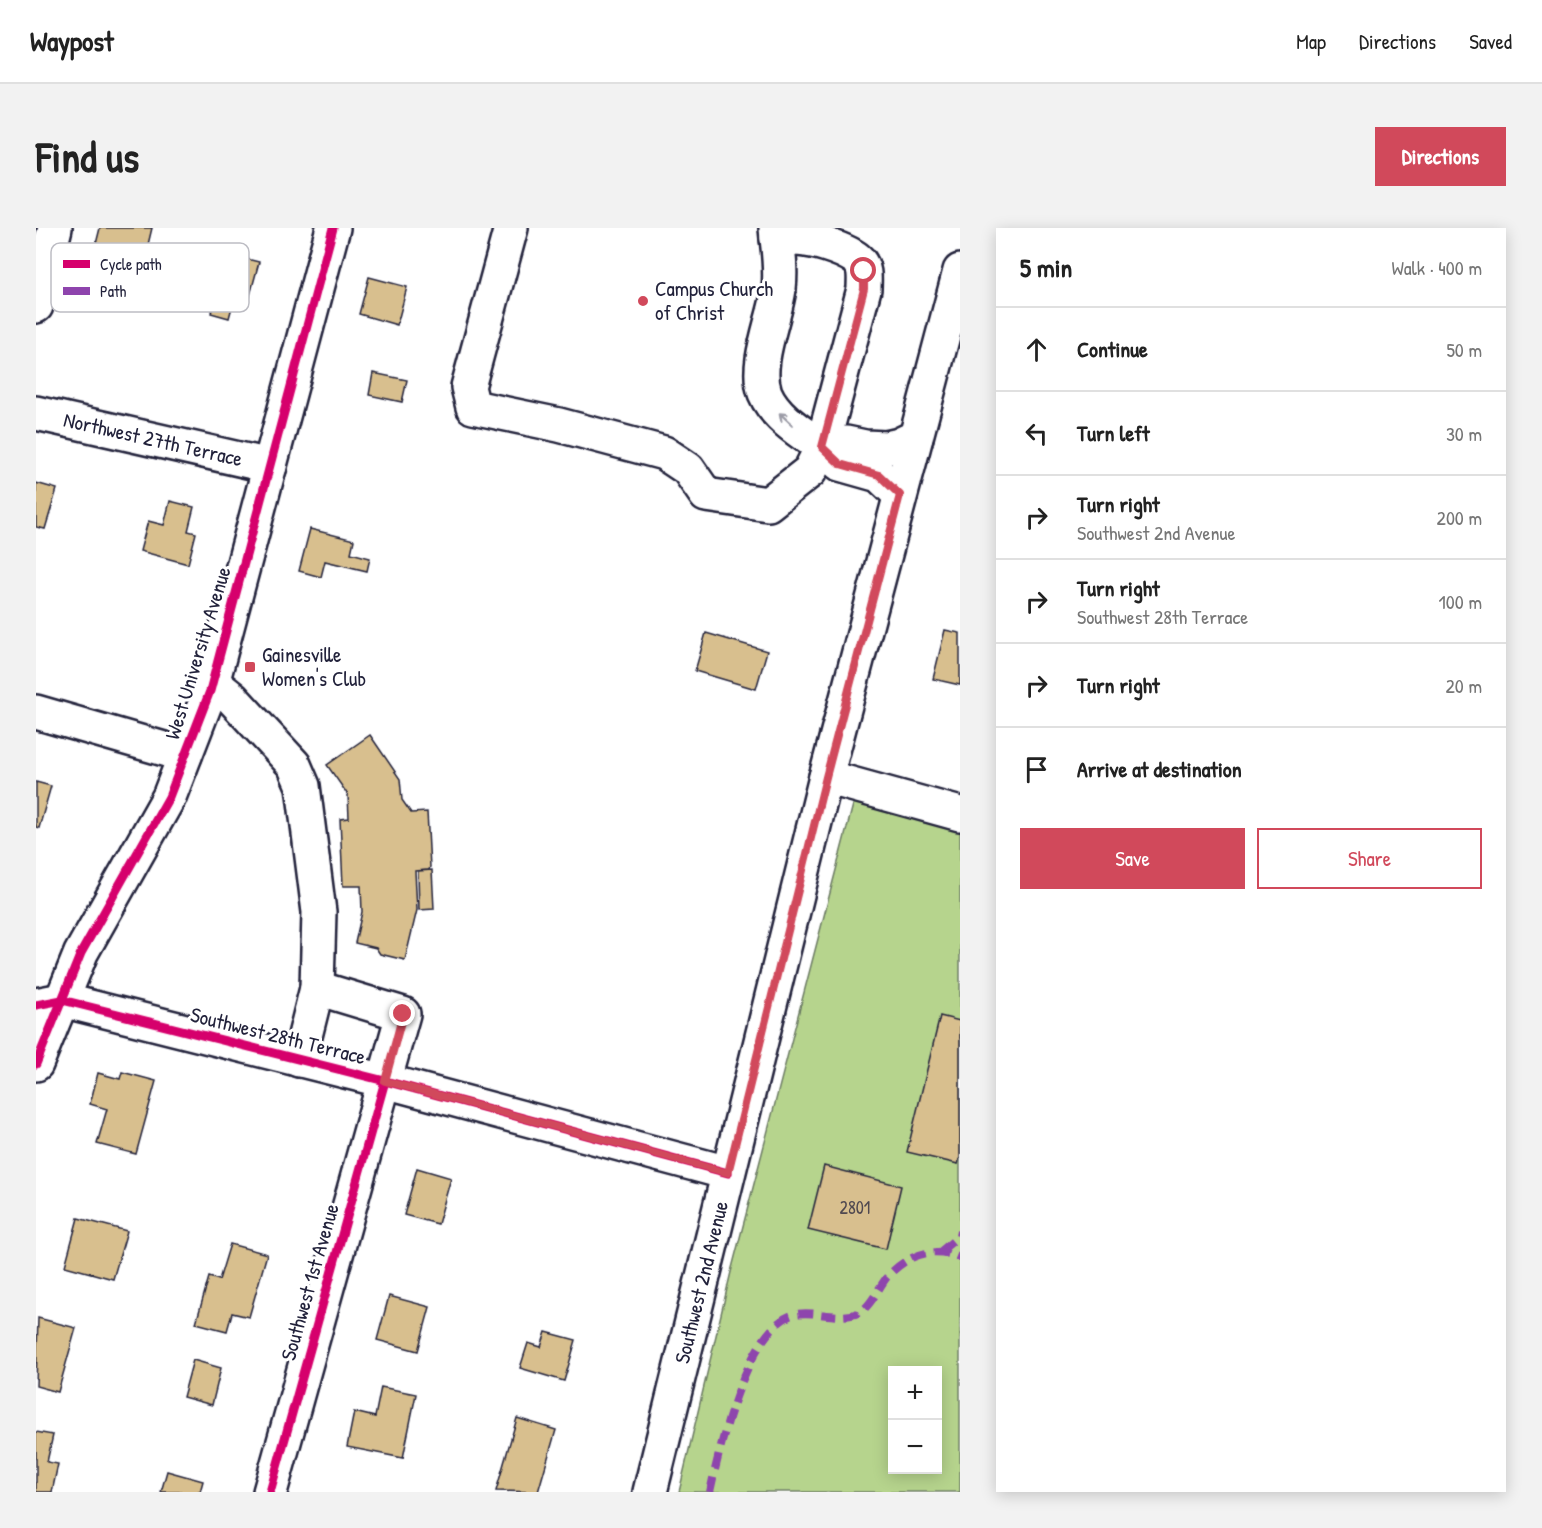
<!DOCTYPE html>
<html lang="en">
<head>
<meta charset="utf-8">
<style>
  body { margin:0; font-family:"Patrick Hand",sans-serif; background:#f2f2f2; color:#222 }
  .controls { position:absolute; right:18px; bottom:18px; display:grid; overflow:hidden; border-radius:0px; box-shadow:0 3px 15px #0003 }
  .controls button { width:54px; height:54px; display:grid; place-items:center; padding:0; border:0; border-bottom:2px solid #e0e0e0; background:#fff; color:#222; font:30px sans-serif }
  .stop { position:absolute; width:18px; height:18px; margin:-14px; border:4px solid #d1495b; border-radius:50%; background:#fff }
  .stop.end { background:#d1495b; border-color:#fff; box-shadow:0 2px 6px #0008 }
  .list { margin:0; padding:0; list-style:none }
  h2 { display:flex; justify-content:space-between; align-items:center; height:78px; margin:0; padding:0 24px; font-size:26px }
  h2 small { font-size:20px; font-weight:400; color:#767676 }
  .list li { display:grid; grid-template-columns:39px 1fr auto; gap:18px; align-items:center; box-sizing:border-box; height:84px; padding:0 24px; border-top:2px solid #e0e0e0 }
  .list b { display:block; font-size:22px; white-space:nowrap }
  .list p { margin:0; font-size:20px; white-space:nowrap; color:#767676 }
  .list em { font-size:20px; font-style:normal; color:#767676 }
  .actions { display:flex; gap:12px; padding:18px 24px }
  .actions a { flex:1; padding:14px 0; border:2px solid #d1495b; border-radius:0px; text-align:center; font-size:21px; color:#d1495b }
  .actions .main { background:#d1495b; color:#fff }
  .icon { flex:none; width:33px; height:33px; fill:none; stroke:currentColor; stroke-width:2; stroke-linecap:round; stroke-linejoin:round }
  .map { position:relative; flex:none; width:924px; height:1264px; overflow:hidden; border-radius:0px }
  header { display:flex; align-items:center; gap:36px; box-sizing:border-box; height:84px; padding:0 30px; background:#fff; border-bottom:2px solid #e0e0e0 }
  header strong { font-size:28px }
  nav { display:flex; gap:33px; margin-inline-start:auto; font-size:21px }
  .intro { display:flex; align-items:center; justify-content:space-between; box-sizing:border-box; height:144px; padding:0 36px }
  h1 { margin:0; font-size:42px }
  .button { padding:15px 27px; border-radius:0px; background:#d1495b; color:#fff; font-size:21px; font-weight:700 }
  main { display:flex; gap:36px; padding:0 36px }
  aside { flex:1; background:#fff; border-radius:0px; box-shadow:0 3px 15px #0003 }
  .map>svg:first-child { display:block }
</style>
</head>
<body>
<header>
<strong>Waypost</strong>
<nav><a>Map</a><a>Directions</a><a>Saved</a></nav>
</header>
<div class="intro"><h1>Find us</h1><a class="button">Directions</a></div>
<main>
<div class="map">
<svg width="924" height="1264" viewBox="0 0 924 1264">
  <rect width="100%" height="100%" fill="#fff"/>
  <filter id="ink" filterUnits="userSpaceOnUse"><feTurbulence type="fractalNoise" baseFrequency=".0167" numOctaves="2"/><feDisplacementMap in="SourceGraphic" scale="12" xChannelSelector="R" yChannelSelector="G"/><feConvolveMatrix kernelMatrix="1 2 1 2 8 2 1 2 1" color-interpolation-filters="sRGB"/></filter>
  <g filter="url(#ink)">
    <path fill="#b6d48d" stroke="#6c7b64" stroke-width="1.5" fill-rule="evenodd" d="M818 573 924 599V1264H643L695 1044ZM856 1142H902V1242H856Z"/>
    <g fill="#d8bf8e" stroke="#22223b" stroke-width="1.5">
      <path d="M64 0H116L109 29 81 22 74 50 53 44Z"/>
      <path d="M191 26 223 34 213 71 199 68 193 90 175 85Z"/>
      <path d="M333 49 371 59 361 97 323 86Z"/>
      <path d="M337 145 371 152 366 174 333 167Z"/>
      <path d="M0 255 21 261 9 301 0 299Z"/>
      <path d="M134 273 158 279 152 303 160 305 152 336 104 323 112 293 128 297Z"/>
      <path d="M274 301 318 312 315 325 334 330 331 343 289 333 285 349 263 343Z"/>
      <path d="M909 402 924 405V457L897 451Z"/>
      <path d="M670 405 731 423 720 461 659 443Z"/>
      <path d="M334 507 364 551 366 572 375 585 391 584 394 639 393 642 379 643 381 682 369 732 344 726 340 720 319 715 326 684 325 658H307L304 591 313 590 312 567 291 537Z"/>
      <path d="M0 554 15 558 3 600 0 599Z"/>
      <path d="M396 642 398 681 383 682 382 643Z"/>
      <path d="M904 788 924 793V929L922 936 871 924Z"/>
      <path d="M86 844 120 853 100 926 61 916 71 881 54 876 62 845 84 851Z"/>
      <path d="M788 938 865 958 850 1021 772 1002Z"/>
      <path d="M381 940 415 950 402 996 368 987Z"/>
      <path d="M42 990 91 1003 77 1051 29 1038Z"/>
      <path d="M194 1016 231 1026 213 1089 196 1085 191 1103 160 1095 173 1049 183 1052Z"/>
      <path d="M353 1068 394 1079 382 1123 341 1112Z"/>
      <path d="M2 1090 40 1100 22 1164 0 1158Z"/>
      <path d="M510 1104 540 1112 528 1153 484 1140 492 1115 505 1119Z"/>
      <path d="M157 1132 185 1140 176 1177 147 1169Z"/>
      <path d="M345 1159 380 1166 367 1230 311 1219 318 1184 339 1189Z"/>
      <path d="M481 1190 520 1202 502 1264 460 1263Z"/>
      <path d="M0 1204 17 1207 11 1234 22 1236 16 1264H0Z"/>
      <path d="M131 1243 167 1253 164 1264H125Z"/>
    </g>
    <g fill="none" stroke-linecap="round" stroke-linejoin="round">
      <g stroke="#22223b" stroke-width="38">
        <g id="minor">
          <path d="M475 0 432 159 437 179 523 197 628 225 652 241 670 267 732 276 774 243 786 219 828 61C828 52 830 41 823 33 816 24 782 13 770 12 760 10 751 12 741 10L740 0"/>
          <path d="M741 10C743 27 745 43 743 61 739 91 718 136 729 165 739 189 766 205 786 219L810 215 829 219 850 220 863 217 880 209"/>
          <path d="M0 78 19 0"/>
          <path id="s1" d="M0 185 234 238"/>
          <path d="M792 225 804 236 843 247 864 267"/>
          <path d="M176 454 196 470 258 537 267 558 283 684 281 760 263 832"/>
          <path d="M0 484 149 527"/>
          <path d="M790 549 924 586"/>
          <path d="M0 777 26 772 349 853 692 945"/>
          <path d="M234 1264 367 786 281 760"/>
        </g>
      </g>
      <g stroke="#22223b" stroke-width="38">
        <g id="major">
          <path d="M0 836 45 725 133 569 174 463 297 0"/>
          <path id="s2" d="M614 1264 790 549 924 43"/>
        </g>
      </g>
      <use href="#minor" stroke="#fff" stroke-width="33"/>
      <use href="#major" stroke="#fff" stroke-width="33"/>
      <g stroke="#8e44ad" stroke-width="8" stroke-dasharray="15 8" stroke-linecap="butt">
        <path d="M905 1023 923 1008 924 1003"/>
        <path d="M674 1264C683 1222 712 1095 760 1086 781 1082 809 1095 827 1082 837 1074 843 1059 851 1049 871 1027 897 1017 924 1030"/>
      </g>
      <g stroke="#fff" stroke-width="13">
        <g id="cycleway">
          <path d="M0 777 26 772 349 853 692 945"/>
          <path d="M0 836 45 725 133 569 174 463 297 0"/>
          <path d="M234 1264 349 853"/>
        </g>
      </g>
      <use href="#cycleway" stroke="#d6006c" stroke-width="9"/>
    </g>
    <defs><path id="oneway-shaft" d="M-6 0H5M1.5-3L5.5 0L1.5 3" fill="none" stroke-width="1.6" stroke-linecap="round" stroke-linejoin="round" transform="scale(1.5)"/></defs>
    <use stroke="#9c9ca7" href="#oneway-shaft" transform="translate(750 191) rotate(-138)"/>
  </g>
  <g fill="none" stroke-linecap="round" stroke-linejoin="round" filter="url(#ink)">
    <path stroke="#d1495b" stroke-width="8" d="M367 786 349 853 692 945 790 549 864 267 843 247 804 236 786 219 828 61V43"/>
  </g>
  <g fill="#d1495b" stroke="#fff" stroke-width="2">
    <circle cx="607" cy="73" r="6"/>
    <rect x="208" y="433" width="12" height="12" rx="3"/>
  </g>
  <g text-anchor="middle" stroke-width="6" stroke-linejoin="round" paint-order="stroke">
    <g font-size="18" fill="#504950">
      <text x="819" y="986">2801</text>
    </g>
    <g font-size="21" fill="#22223b" stroke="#fff" text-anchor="start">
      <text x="619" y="68">Campus Church<tspan x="619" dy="24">of Christ</tspan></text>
      <text x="226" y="434">Gainesville<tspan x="226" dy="24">Women's Club</tspan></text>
    </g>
    <g font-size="21" fill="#22223b" stroke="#fff">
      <text dy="7" stroke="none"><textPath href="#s1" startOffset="120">Northwest 27th Terrace</textPath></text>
      <text transform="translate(162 425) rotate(-73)" y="7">West University Avenue</text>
      <text transform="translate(242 808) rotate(14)" y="7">Southwest 28th Terrace</text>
      <text transform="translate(274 1054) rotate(-74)" y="7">Southwest 1st Avenue</text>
      <text dy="7" stroke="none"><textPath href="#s2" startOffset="216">Southwest 2nd Avenue</textPath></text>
    </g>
  </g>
  <rect x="15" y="15" width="198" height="69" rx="9" fill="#fff" stroke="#bdbdc4" stroke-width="1.5"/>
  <rect x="27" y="32" width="27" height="8" fill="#d6006c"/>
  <rect x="27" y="59" width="27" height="8" fill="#8e44ad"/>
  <g font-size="16" fill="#22223b">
    <text x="64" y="42">Cycle path</text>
    <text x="64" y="69">Path</text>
  </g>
</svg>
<div class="controls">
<button>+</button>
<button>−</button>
</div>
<div class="stop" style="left:828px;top:43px"></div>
<div class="stop end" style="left:367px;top:786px"></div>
</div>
<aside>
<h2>5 min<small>Walk · 400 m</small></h2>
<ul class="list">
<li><svg class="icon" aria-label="ahead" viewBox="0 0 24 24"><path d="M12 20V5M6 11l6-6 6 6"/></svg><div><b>Continue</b></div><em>50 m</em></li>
<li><svg class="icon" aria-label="left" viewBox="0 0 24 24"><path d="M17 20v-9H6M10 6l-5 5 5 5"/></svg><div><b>Turn left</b></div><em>30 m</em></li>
<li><svg class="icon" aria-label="right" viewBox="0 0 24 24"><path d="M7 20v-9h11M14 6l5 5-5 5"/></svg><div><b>Turn right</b><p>Southwest 2nd Avenue</p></div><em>200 m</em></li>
<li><svg class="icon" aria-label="right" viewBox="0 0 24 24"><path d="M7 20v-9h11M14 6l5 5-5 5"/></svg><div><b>Turn right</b><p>Southwest 28th Terrace</p></div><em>100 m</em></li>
<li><svg class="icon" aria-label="right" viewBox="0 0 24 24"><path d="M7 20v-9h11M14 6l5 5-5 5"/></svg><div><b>Turn right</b></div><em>20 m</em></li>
<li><svg class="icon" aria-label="arrive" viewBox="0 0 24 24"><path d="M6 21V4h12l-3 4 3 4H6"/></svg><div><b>Arrive at destination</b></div></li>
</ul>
<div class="actions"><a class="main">Save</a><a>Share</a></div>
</aside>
</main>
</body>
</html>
